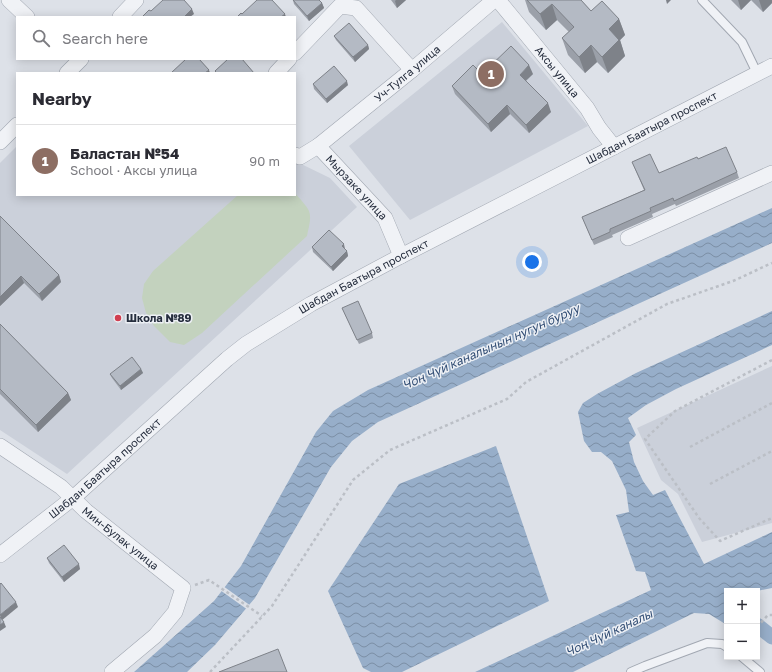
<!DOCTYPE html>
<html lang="en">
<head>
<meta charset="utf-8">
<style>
  body { margin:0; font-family:"Golos Text",sans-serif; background:#f7f7f7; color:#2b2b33 }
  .controls { position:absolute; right:12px; bottom:12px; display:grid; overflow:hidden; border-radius:0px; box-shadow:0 2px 10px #0003 }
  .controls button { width:36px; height:36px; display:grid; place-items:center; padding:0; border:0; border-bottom:1px solid #e1e1e2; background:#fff; color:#2b2b33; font:20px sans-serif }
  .you { position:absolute; left:532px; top:262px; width:14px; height:14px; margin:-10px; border:3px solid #fff; border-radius:50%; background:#1a73e8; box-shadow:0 0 0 6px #1a73e833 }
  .badge { display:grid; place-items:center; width:26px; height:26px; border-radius:50%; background:#d13e50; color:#fff; font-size:13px; font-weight:700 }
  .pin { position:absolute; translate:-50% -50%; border:2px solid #fff; box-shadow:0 1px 4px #0006 }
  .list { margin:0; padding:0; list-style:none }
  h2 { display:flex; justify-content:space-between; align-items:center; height:52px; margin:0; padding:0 16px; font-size:17px }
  h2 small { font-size:13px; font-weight:400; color:#7c7c81 }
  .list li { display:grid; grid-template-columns:26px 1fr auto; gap:12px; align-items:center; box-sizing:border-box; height:72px; padding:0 16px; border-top:1px solid #e1e1e2 }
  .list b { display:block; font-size:15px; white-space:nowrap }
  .list p { margin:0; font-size:13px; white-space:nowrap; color:#7c7c81 }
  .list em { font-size:13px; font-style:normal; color:#7c7c81 }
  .icon { flex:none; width:22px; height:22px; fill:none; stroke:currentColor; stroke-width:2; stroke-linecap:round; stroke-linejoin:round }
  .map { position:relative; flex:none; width:772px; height:672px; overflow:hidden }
  .search { position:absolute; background:#fff; box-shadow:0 2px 10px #0003; left:16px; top:16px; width:280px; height:44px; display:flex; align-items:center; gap:10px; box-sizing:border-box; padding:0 14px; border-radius:0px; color:#7c7c81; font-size:15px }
  .panel { position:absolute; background:#fff; box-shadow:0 2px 10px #0003; left:16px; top:72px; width:280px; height:124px; border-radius:0px }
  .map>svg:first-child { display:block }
</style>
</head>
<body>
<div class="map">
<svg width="772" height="672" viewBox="0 0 772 672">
  <defs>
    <pattern id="water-waves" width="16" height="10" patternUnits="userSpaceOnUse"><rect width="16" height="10" fill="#97aec9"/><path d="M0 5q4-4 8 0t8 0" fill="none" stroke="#7b8ea5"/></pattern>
  </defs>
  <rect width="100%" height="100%" fill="#dde1e8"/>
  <g fill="#cbd0da">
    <path d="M502 22 588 126 410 220 349 146Z"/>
    <path d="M17 146V195H295V161L330 178 357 207 67 474 0 430V163Z"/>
    <path d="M772 366V523L702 542 678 494 661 480 637 428Z"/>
  </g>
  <path fill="#c3d2be" d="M295 193C299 198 307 206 309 211 312 219 308 229 307 236L202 333 184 345 170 342 154 326 146 313 142 298 144 284 153 271 238 195H295Z"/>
  <g fill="url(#water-waves)">
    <path d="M772 208V243L378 422 352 441 331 467 255 598 215 645 187 672H134L214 601 241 566 316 432 333 411 368 390Z"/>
    <path d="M772 311V345L676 389 646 405 628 418 636 435 629 442 634 462 643 481 653 495 665 490 704 564 772 532V588L757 591H727V625L709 614 694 613 573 672H475L651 590 645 572 636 571 616 515 629 512 626 490 612 461 601 452H592L584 441 578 412 583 403 597 394 636 373Z"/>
    <path d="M496 446 549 601 402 672H371L363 668 328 591 399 484Z"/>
  </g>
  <path fill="#dde1e8" d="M223 586 251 606 248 610 220 590Z"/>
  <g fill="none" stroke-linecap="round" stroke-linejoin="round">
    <path stroke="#97aec9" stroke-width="15" d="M757 625 772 637"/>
    <g stroke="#a2a8b2" stroke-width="10">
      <g id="service">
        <path d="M702 0 742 42 757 73"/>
        <path d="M742 657 760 672"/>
        <path d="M631 672 645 666 707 643 722 644 727 647"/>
      </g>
    </g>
    <g stroke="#a2a8b2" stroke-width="16">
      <g id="minor">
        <path d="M9 0 27 17"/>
        <path id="s1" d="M498 0 587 108 599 128 614 147"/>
        <path d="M120 17 136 0"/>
        <path d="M295 53 340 6 356 8 412 70"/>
        <path d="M67 73 81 59"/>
        <path d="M276 73 289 59"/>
        <path d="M0 142 17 125"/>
        <path id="s2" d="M318 146 412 70 494 0"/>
        <path id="s3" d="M295 155 300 157 318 146 385 218 401 256"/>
        <path d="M628 238 772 173"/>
        <path id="s4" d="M0 446 61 487 86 511 183 588 175 612 155 636 112 672"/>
        <path id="s5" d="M0 555 73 498 227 359 246 344 311 304 401 256 772 66"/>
      </g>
    </g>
    <g stroke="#bbbfc6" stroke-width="2.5" stroke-dasharray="3 3" stroke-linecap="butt">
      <path d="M772 360 675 411 645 439 699 518 720 541 772 518"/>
      <path d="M690 447 772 403"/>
      <path d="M710 484 772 451"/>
      <path d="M195 585 209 580 262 616"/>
      <path d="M757 627 768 615H772"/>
      <path d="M210 672 272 606 353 480 390 450 507 399 526 382 667 304 733 281 772 263"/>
    </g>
    <use href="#service" stroke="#f0f2f6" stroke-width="8"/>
    <use href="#minor" stroke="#f0f2f6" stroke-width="15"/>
  </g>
  <g fill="#9ba0a9">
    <path d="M293 0 322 3 324 8 309 21 294 4Z"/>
    <path d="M391 0H406L397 8Z"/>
    <path d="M525 0H581L591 11 619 19 625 35 620 40 625 56 608 73 597 62 585 73 568 55 562 38 569 32 557 20 546 30 529 12Z"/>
    <path d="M731 0H772V3L763 12 751 0 741 10Z"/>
    <path d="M334 36 368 45 369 49 355 62 336 40Z"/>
    <path d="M482 74H533L526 81 551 112 529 133 510 114 491 132 455 94 452 86Z"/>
    <path d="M313 84 348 85 327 103 314 89Z"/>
    <path d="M698 159 737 172 739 178 676 206 675 204 652 214 653 217 612 235 613 237 594 245 582 217 644 190 632 162 659 173Z"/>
    <path d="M0 216 59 275 61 282 42 301 24 283 0 306Z"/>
    <path d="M312 247 345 249V250L347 251 348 256 333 271 313 252Z"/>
    <path d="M342 308 372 333 373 338 359 344Z"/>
    <path d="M0 324 68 393 71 400 38 432 0 394Z"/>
    <path d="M141 369 143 373 121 390 112 378 110 374Z"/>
    <path d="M47 558 80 569 64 582 49 563Z"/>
  </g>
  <g fill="#7e8289">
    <path d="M396 0H406L397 8 395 1Z"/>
    <path d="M666 0H671L667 4Z"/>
    <path d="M738 0H751L741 10Z"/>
    <path d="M759 0H772V3L763 12Z"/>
    <path d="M322 3 324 8 309 21 307 16Z"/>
    <path d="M552 4 557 20 546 30 540 14Z"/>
    <path d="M192 9 194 14 190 17H184Z"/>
    <path d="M285 14 286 17H281Z"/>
    <path d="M619 19 625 35 620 40 625 56 608 73 602 57 609 29Z"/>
    <path d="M368 45 369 49 355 62 353 57Z"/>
    <path d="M591 45 597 62 585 73 579 57Z"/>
    <path d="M529 65 533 74 523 83 520 75Z"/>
    <path d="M209 70 210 73H205Z"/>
    <path d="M347 81 348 85 327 103 326 99Z"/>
    <path d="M548 103 551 112 529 133 526 125Z"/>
    <path d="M507 105 510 114 491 132 488 124Z"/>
    <path d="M344 244 345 249 343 251 342 246Z"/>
    <path d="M347 251 348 256 333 271 331 267Z"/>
    <path d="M59 275 61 282 42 301 39 294Z"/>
    <path d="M21 276 24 283 0 306V297Z"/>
    <path d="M141 369 143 373 121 390 120 386Z"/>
    <path d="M68 393 71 400 38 432 36 425Z"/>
    <path d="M79 564 80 569 64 582 62 577Z"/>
    <path d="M16 602 18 607 1 621 0 615Z"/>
    <path d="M4 622 6 627 0 631V625Z"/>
  </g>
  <g fill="#b4bac4" stroke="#7e8289">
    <path d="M163 0H184L192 9 184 17H142L149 10 151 11Z"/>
    <path d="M257 0H272L285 14 281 17H237L241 13 242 14Z"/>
    <path d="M293 0H319L322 3 307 16Z"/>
    <path d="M527 0H581L591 11 602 1 619 19 609 29 619 40 602 57 591 45 579 57 562 38 574 27 552 4 540 14Z"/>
    <path d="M349 23 368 45 353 57 334 36Z"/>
    <path d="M511 46 529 65 520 75 548 103 526 125 507 105 488 124 452 86 473 65 482 74Z"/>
    <path d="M186 59H199L209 70 205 73H171Z"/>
    <path d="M228 59H242L254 73H217L215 71Z"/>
    <path d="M334 66 347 81 326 99 313 84Z"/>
    <path d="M726 147 737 172 674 201 673 198 650 208 651 211 610 229V232L592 240 582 217 645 190 632 162 650 154 659 173 697 157 698 159Z"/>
    <path d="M0 216 59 275 39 294 21 276 0 297Z"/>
    <path d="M329 230 344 244 342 246 347 251 331 267 312 247Z"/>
    <path d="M358 301 372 333 357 340 342 308Z"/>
    <path d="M0 324 68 393 36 425 0 389Z"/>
    <path d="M132 357 141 369 120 386 110 374Z"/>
    <path d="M64 545 79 564 62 577 47 558Z"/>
    <path d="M1 583 16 602 0 615V584Z"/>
    <path d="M0 617 4 622 0 625Z"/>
    <path d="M278 649 287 672H219Z"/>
  </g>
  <circle fill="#d13e50" stroke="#edf0f5" stroke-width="1.5" cx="118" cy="318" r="4"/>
  <g text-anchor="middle" stroke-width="3" stroke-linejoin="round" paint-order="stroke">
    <g font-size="11" fill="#262e3e" stroke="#edf0f5">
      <text dy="4" stroke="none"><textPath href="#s1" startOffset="93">Аксы улица</textPath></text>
      <text dy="4" stroke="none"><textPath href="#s2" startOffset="115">Уч-Тулга улица</textPath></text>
      <text dy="4" stroke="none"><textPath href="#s5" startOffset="784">Шабдан Баатыра проспект</textPath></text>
      <text dy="4" stroke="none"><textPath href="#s3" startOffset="83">Мырзаке улица</textPath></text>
      <text dy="4" stroke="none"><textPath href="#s5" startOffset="460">Шабдан Баатыра проспект</textPath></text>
      <text dy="4" stroke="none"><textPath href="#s5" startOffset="136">Шабдан Баатыра проспект</textPath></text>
      <text dy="4" stroke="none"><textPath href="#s4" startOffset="152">Мин-Булак улица</textPath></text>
    </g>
    <g font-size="11" font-weight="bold" fill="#262e3e" stroke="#edf0f5" text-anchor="start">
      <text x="126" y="322">Школа №89</text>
    </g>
    <g font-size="12" font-style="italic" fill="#304c73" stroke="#edf0f5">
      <text transform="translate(491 347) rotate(-24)" y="4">Чоң Чүй каналынын нугун буруу</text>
      <text transform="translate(609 633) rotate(-25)" y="4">Чоң Чүй каналы</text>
    </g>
  </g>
</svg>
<div class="controls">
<button>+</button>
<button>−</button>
</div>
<div class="you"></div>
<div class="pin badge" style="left:491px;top:74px;background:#8d6e63">1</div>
<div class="search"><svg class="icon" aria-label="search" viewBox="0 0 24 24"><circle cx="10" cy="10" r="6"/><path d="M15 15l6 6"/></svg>Search here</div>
<section class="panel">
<h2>Nearby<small></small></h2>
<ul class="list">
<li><span class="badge" style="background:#8d6e63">1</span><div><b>Баластан №54</b><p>School · Аксы улица</p></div><em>90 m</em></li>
</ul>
</section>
</div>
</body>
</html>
